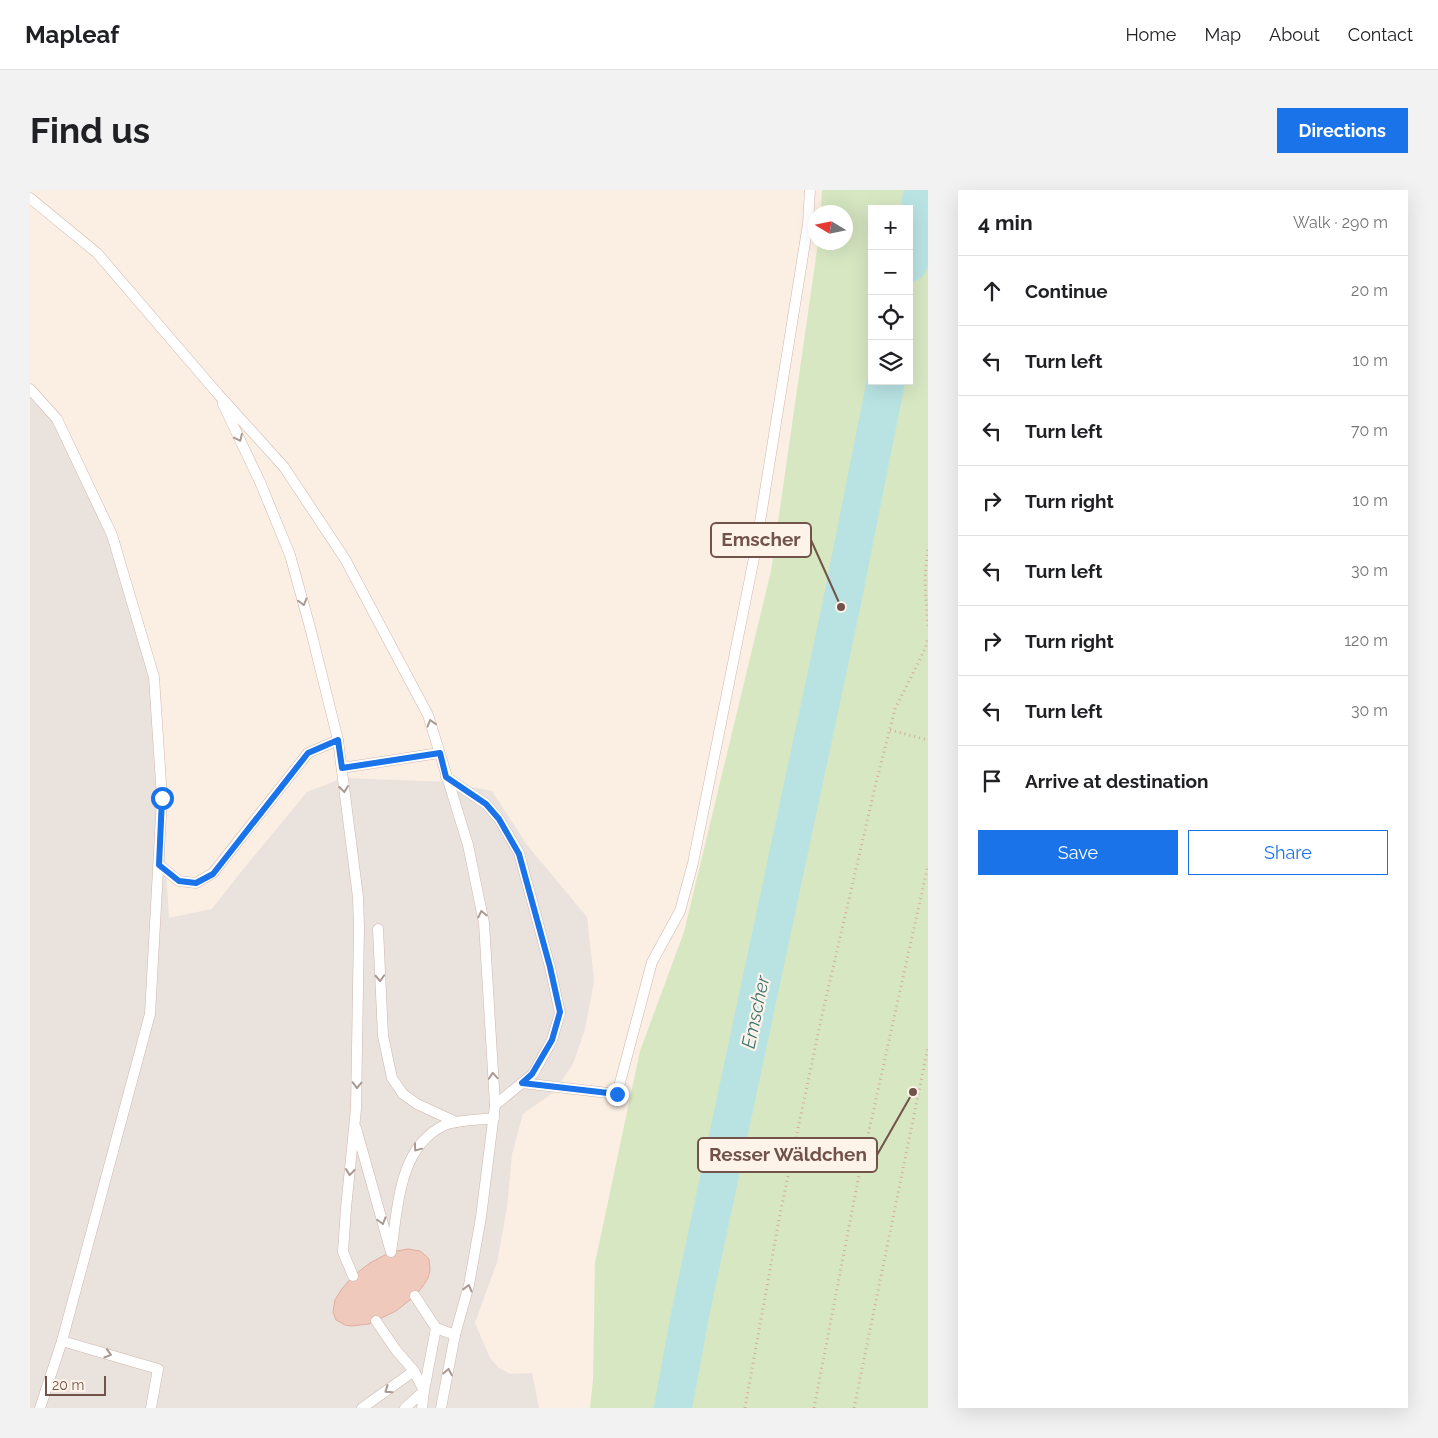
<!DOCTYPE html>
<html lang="en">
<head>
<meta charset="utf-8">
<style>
  body { margin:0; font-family:Raleway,sans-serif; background:#f2f2f2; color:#202124 }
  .controls { position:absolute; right:15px; top:15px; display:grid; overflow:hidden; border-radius:0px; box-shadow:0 5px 20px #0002 }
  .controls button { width:45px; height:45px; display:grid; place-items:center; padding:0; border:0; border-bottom:1px solid #e0e0e0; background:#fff; color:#202124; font:25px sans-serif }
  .compass { position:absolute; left:778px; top:15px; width:45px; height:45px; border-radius:50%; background:#fff; box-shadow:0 5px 20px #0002; rotate:280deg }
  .scale { position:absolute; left:15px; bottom:12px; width:61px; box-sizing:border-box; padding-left:5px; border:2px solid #71534a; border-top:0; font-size:14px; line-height:18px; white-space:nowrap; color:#71534a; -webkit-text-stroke:4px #fef3e9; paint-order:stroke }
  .stop { position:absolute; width:15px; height:15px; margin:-11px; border:4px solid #1a73e8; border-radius:50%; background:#fff }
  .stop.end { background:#1a73e8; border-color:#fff; box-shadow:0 1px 5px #0008 }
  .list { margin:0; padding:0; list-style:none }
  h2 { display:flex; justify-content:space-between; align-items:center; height:65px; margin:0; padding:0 20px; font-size:21px }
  h2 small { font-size:16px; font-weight:400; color:#757577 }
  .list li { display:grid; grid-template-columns:32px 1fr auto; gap:15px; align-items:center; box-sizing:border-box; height:70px; padding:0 20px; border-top:1px solid #e0e0e0 }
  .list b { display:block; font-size:19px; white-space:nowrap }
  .list em { font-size:16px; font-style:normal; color:#757577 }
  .actions { display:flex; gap:10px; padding:15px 20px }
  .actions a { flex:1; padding:11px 0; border:1px solid #1a73e8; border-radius:0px; text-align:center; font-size:18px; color:#1a73e8 }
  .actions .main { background:#1a73e8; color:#fff }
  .icon { flex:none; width:28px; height:28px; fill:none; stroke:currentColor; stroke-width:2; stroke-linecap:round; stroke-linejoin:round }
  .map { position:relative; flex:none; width:898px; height:1218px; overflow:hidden; border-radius:0px }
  header { display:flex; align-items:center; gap:30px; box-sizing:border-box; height:70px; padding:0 25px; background:#fff; border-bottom:1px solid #e0e0e0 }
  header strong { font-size:24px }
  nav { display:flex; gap:28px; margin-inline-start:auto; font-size:18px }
  .intro { display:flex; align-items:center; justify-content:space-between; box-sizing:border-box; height:120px; padding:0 30px }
  h1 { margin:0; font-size:35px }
  .button { padding:12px 22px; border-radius:0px; background:#1a73e8; color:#fff; font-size:18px; font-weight:700 }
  main { display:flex; gap:30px; padding:0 30px }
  aside { flex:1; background:#fff; border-radius:0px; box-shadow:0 5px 20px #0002 }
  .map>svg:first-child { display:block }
</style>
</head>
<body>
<header>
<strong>Mapleaf</strong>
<nav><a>Home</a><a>Map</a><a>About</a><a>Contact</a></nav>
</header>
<div class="intro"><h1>Find us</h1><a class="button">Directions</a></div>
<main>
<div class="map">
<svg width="898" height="1218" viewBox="0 0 898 1218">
  <rect width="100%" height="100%" fill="#fbeee3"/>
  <path fill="#eae2dd" d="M0 201 27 229 82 345 124 487 139 728 182 719 211 682 277 602 313 588 419 592 462 601 497 655 557 727 564 791 555 839 543 874 524 902 493 924 482 964 477 1018 467 1072 445 1133 460 1168 469 1178 480 1184 502 1183 509 1218H0Z"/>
  <path fill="#d7e7c2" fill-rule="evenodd" d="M792 0H898V1218H560L563 1190 565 1073 610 861 654 742 741 381 788 53 816 52V22H791ZM842 19H879V191H842Z"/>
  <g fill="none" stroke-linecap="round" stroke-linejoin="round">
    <g stroke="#b9e3e3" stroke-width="38">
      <path d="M879 73 893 0"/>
      <path d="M643 1218 660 1125 811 417 856 191"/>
    </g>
  </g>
  <path fill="#efc9bc" stroke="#e1ad9d" d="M378 1059 390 1061 395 1065 399 1069 400 1080 398 1088 393 1096 385 1106 366 1121 339 1134 321 1136 315 1135 306 1130 303 1122 305 1110 311 1100 323 1086 340 1073 351 1067 361 1062Z"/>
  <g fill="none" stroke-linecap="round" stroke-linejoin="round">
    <g stroke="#ceb7ad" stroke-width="11">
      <g id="lane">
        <path d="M0 8 67 63 188 204 254 277 315 369 398 525 438 655 454 733 465 915 451 1027 439 1095 425 1145 411 1218"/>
        <path d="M0 199 27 229 82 345 124 487 132 608 120 824 32 1151 10 1218"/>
        <path d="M193 214 230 292 260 365 281 441 308 550 328 707 329 737 326 919 316 1018 313 1062 323 1086"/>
        <path d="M312 578 409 563"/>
        <path d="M416 587 456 614 469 629 489 663 520 777 530 823 522 850 503 884 465 915"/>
        <path d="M129 675 149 691 166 693 183 683 278 563 308 550"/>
        <path d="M348 739 353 846 362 888 373 904 387 914 426 932"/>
        <path d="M492 893 587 904 622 772 650 721 663 673 725 363 778 34 780 0"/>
        <path d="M326 938 360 1059"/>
        <path d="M361 1062C368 1019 368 956 415 935 426 930 451 930 464 928"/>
        <path d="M385 1106 406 1138 425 1145"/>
        <path d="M346 1131 366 1160 384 1181 394 1201 392 1218"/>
        <path d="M32 1151 128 1179 121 1218"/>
        <path d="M332 1218 384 1181"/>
        <path d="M375 1218 394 1201 406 1138"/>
      </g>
    </g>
    <g stroke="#d3ac9f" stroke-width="3" stroke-dasharray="1 4" stroke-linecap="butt">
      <path d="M898 360C893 385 896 410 898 436"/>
      <path d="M860 540 898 550"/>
      <path d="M715 1218 750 1024 792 825 846 593 865 519 896 457 898 447"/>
      <path d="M784 1218 828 990 898 675"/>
      <path d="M824 1218 898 857"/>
    </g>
    <use href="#lane" stroke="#fff" stroke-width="10"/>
  </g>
  <defs><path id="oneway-chevron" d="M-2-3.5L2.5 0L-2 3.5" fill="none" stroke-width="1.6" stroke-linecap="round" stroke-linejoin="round" transform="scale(1.25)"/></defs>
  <g stroke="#aa9892">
    <use href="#oneway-chevron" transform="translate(209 248) rotate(65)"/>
    <use href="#oneway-chevron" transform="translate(273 412) rotate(75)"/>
    <use href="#oneway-chevron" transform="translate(401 533) rotate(-107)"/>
    <use href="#oneway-chevron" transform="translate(314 599) rotate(83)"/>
    <use href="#oneway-chevron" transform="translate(452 724) rotate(-102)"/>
    <use href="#oneway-chevron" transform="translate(350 788) rotate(87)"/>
    <use href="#oneway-chevron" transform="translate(463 886) rotate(-94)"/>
    <use href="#oneway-chevron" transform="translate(327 895) rotate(91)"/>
    <use href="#oneway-chevron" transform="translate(387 958) rotate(127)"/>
    <use href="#oneway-chevron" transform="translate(320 982) rotate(96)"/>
    <use href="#oneway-chevron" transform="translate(352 1031) rotate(74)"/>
    <use href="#oneway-chevron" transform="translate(438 1098) rotate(-76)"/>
    <use href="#oneway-chevron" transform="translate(78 1164) rotate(17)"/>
    <use href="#oneway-chevron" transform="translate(418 1182) rotate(-79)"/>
    <use href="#oneway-chevron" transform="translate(358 1200) rotate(145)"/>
  </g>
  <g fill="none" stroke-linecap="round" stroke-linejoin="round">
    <path stroke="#1a73e8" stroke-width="6" d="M132 608 129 675 149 691 166 693 183 684 278 563 308 550 312 578 410 563 416 587 456 614 469 629 489 664 520 777 530 822 522 850 502 884 492 893 587 904"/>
  </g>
  <g text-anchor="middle" stroke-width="4.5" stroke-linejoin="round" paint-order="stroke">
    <g font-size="19" font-style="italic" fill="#407576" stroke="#fef3e9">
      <text transform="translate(725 822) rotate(-78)" y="7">Emscher</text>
    </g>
  </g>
  <path fill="none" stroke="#71534a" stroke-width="2" d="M811 417L781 350M883 902L847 965"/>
  <g fill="#71534a" stroke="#fef3e9" stroke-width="2">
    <circle cx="811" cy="417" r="5"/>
    <circle cx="883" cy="902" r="5"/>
  </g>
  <g fill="#fef3e9" stroke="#71534a" stroke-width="2">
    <rect x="681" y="333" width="100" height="34" rx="5"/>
    <rect x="668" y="948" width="179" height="34" rx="5"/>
  </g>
  <g font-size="19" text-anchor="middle" font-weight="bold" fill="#71534a">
    <text x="731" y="356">Emscher</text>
    <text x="758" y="971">Resser Wäldchen</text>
  </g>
</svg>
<div class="controls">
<button>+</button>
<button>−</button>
<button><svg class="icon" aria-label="locate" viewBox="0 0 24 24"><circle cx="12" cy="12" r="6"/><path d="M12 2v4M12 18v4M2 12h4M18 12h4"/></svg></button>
<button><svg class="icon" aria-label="layers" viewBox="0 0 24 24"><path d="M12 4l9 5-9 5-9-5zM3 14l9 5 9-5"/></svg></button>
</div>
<svg class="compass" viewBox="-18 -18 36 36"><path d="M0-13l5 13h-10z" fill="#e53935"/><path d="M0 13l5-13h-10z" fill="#757577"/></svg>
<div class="scale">20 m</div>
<div class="stop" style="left:132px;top:608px"></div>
<div class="stop end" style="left:587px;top:904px"></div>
</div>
<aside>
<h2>4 min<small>Walk · 290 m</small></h2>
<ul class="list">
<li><svg class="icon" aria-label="ahead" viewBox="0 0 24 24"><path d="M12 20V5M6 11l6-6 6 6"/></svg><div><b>Continue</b></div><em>20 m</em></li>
<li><svg class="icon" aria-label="left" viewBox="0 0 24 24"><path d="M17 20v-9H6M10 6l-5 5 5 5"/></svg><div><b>Turn left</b></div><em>10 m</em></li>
<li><svg class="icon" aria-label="left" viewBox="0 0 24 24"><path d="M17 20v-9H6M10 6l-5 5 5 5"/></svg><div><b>Turn left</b></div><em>70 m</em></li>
<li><svg class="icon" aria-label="right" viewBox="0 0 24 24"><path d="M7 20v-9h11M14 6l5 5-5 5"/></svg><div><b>Turn right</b></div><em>10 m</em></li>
<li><svg class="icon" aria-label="left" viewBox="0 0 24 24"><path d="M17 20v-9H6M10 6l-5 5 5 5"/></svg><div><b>Turn left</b></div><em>30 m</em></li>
<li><svg class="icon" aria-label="right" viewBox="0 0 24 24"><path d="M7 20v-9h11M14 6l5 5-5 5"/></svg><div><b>Turn right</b></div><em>120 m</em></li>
<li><svg class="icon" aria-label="left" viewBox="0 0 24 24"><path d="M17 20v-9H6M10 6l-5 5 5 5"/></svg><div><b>Turn left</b></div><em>30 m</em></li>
<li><svg class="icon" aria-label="arrive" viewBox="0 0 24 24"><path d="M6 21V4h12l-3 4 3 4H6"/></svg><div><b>Arrive at destination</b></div></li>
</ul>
<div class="actions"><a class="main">Save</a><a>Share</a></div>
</aside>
</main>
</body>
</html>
